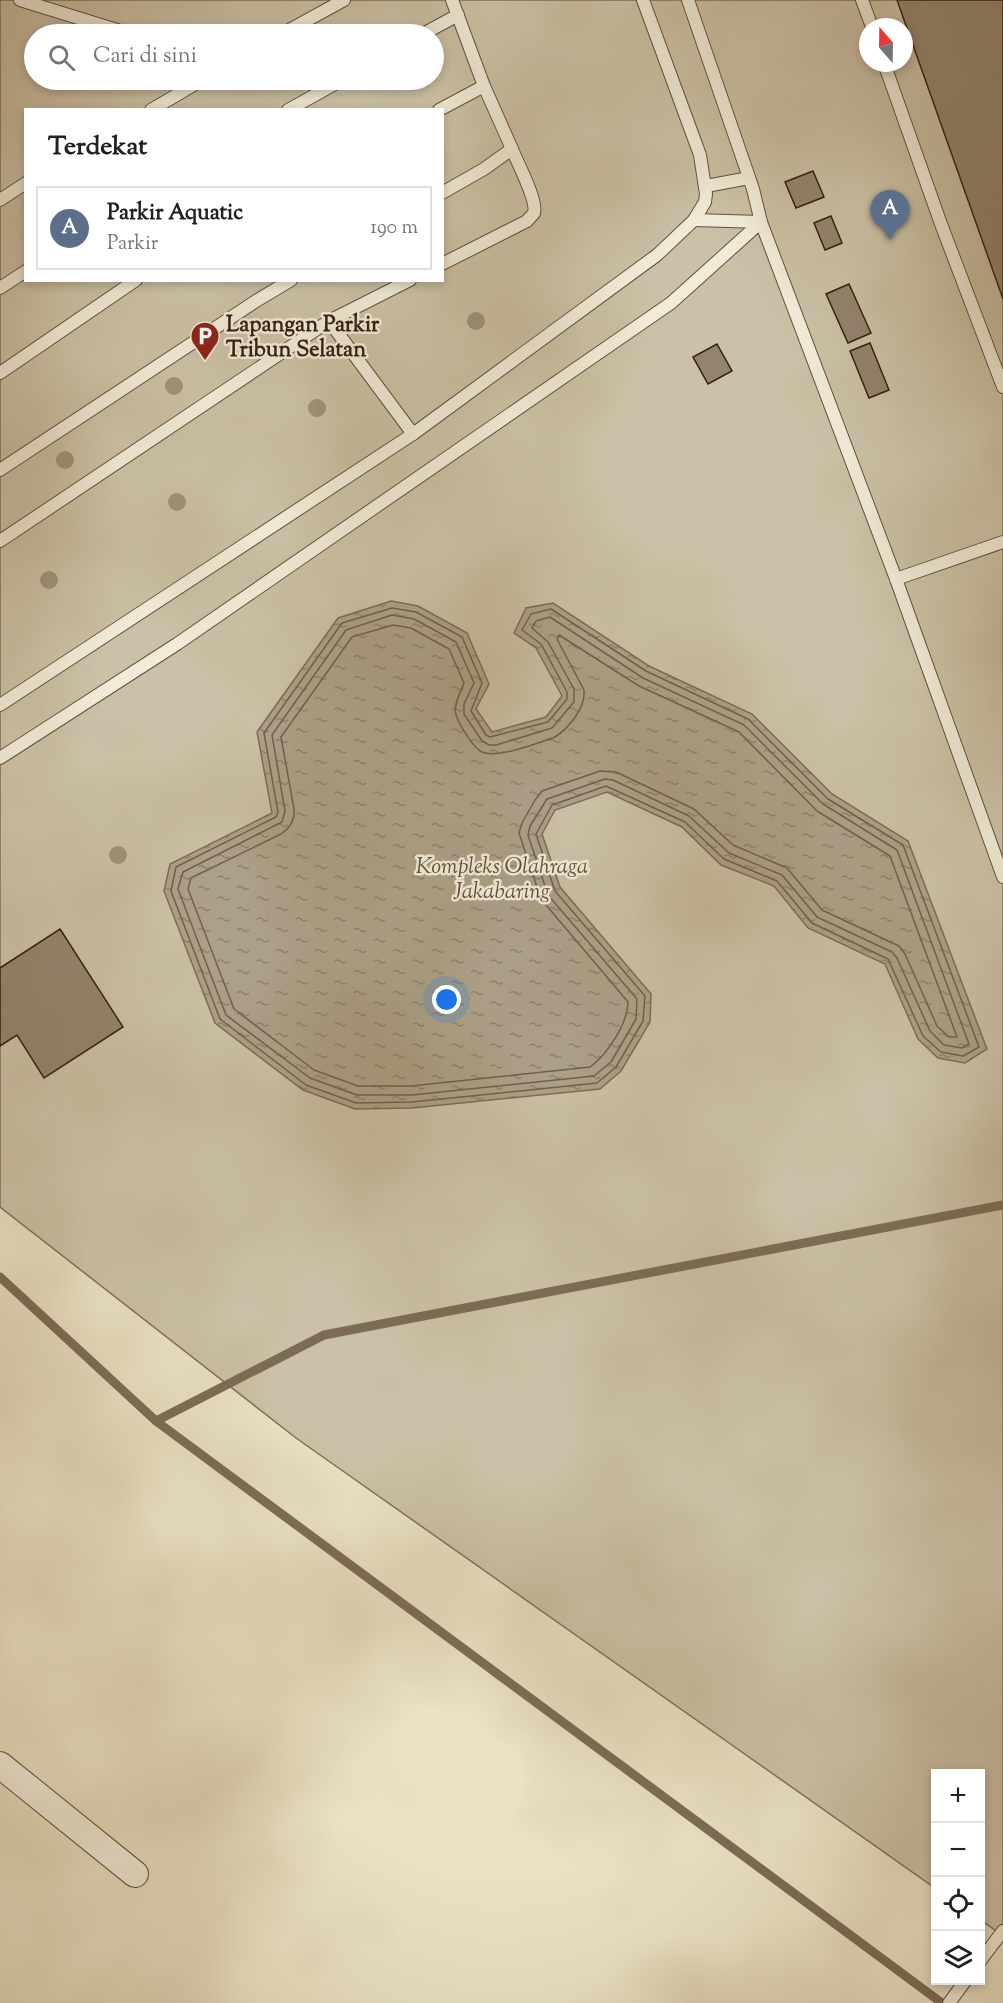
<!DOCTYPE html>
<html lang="id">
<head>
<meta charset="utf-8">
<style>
  body { margin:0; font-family:"Sorts Mill Goudy",serif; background:#f2f2f2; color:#202124 }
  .controls { position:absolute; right:18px; bottom:18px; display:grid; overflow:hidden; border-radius:0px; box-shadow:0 3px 9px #0003 }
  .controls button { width:54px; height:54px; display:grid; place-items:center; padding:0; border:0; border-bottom:2px solid #e0e0e0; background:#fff; color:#202124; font:30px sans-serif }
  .compass { position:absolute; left:859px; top:18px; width:54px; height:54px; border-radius:50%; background:#fff; box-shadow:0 3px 9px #0003; rotate:340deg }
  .you { position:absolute; left:447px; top:1000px; width:21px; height:21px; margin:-15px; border:4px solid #fff; border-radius:50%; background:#1a73e8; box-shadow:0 0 0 9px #1a73e833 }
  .badge { display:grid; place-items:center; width:39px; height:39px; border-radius:50%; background:#1a73e8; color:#fff; font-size:20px; font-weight:700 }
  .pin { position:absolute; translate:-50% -50px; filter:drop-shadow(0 2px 3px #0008) }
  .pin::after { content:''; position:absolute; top:32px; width:21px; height:18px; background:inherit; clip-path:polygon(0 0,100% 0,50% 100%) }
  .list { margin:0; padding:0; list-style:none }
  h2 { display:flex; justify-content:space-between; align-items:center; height:78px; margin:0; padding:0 24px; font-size:26px }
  h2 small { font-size:20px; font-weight:400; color:#757577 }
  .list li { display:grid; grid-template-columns:39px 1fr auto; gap:18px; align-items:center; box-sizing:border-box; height:84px; margin:0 12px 12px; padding:0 12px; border:2px solid #e0e0e0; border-radius:0px }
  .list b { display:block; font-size:22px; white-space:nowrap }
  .list p { margin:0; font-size:20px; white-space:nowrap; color:#757577 }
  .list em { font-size:20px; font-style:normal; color:#757577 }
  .icon { flex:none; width:33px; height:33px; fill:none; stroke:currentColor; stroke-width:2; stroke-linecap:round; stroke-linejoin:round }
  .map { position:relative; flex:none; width:1003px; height:2003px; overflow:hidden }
  .search { position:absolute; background:#fff; box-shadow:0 3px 9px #0003; left:24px; top:24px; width:420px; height:66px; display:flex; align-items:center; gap:15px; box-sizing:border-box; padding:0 21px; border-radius:33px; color:#757577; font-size:22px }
  .panel { position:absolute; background:#fff; box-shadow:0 3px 9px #0003; left:24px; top:108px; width:420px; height:174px; border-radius:0px }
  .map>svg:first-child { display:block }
</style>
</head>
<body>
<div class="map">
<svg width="1003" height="2003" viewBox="0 0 1003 2003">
  <defs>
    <pattern id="water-ripples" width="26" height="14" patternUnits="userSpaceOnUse" patternTransform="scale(1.5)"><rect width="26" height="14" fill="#aca087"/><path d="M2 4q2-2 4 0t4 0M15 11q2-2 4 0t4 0" fill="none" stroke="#8d826d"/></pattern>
  </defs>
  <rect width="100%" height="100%" fill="#eae2c5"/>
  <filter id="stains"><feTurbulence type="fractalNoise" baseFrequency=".00333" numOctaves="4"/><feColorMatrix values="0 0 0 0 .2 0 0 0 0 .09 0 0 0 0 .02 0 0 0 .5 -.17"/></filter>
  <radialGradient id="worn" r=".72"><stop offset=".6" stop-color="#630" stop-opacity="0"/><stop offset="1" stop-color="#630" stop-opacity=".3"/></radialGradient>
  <path fill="#cbc1a6" stroke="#80705b" stroke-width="1.5" fill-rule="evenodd" d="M0 0H1003V1936L981 1920 980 1774H936L935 1888 296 1438 0 1207ZM868 27H904V63H868ZM34 34H434V80H34ZM26 110H442V280H26Z"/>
  <path fill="url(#water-ripples)" stroke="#7c6c57" stroke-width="1.5" d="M391 601 418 606 467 633 489 684 476 709 492 732 546 717 562 696 536 648 514 633 526 608 553 603 649 666 752 714 832 794 908 841 987 1049 965 1063 938 1058 918 1039 885 964 808 928 774 886 721 865 682 827 607 792 555 810 542 834 560 887 651 994 650 1022 621 1071 600 1089 412 1108 355 1109 303 1090 215 1023 164 891 170 864 272 813 257 732 338 618Z"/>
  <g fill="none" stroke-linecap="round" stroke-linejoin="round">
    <g stroke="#70604c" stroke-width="1.5">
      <path d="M392 608 416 612 462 637 482 683 471 711 486 735 490 737 548 722 567 699V692L541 644 522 630 531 614 551 609 646 671 748 719 828 799 903 845 979 1047 963 1056 941 1052 923 1036 888 959 812 923 777 881 724 859 685 822 606 786 552 805 536 834 555 891 645 996 643 1021 616 1067 597 1083 412 1102 356 1103 306 1085 220 1019 171 891 176 867 276 817 278 812 264 733 342 623Z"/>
      <path d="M392 615 414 619 456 642 474 683 464 704V714L482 741 489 745H496L552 728 574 702V689L548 642 532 628 536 621 550 617 643 678 744 725 823 804 897 850 969 1044 962 1048 944 1045 930 1031 897 958 892 952 817 917 782 875 729 853 689 816 613 780 605 779 547 799 530 826 528 835 548 895 637 999 636 1019 611 1062 594 1076 412 1095H357L310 1078 226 1015 178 889 183 872 282 822 285 811 272 735 346 630Z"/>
      <path d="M393 625 411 628 449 649 464 683C454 708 450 710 466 734 471 741 474 748 482 752 496 759 539 743 555 737 569 728 586 707 584 690L557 639 559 635 639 686 739 732 817 811 890 856 957 1037H949L937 1026 905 954 899 946 822 910 787 868 733 845 694 809 616 772 600 771 542 791 535 800 522 823 519 833 541 899 628 1002C628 1023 607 1055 590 1067L411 1086H358L314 1070 234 1009 188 889 191 878 281 834C290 828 295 820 294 809L281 737 352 637Z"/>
    </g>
    <g stroke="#7c6c57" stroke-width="9">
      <path d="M0 1277 156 1421 942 2003"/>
      <path d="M156 1421 324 1335 1003 1205"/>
    </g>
  </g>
  <g fill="#93846e" stroke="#341f10" stroke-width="1.5">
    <path d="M897 0H1003V299Z"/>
    <path d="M813 171 824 197 796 208 785 182Z"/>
    <path d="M831 216 842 243 825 250 814 223Z"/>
    <path d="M849 284 871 333 848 343 826 294Z"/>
    <path d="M870 343 889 390 869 398 850 351Z"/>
    <path d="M717 344 732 371 708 384 693 357Z"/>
    <path d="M60 929 123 1027 44 1078 17 1035 0 1046V968Z"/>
  </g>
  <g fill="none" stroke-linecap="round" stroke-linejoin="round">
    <g stroke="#62503d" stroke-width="14">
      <g id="service">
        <path d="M20 0 130 34"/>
        <path d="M862 0 872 27"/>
        <path d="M282 34 344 0"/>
        <path d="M423 34 458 15"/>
        <path d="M884 63 941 224 1003 387"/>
        <path d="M151 110 202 80"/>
        <path d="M288 110 342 80"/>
        <path d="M439 110 484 86"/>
        <path d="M706 186 749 178"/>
        <path d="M442 193 484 169 512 149 484 86 452 0"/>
        <path d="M0 200 26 183"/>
        <path d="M694 220 761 222 896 579 1003 877"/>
        <path d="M442 264 527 221C529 218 532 216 534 213 538 201 517 162 512 149"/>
        <path d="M0 288 26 271"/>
        <path d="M329 321 413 434"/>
        <path d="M0 373 136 280"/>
        <path d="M0 470 256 301 291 280"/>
        <path d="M0 541 329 321 410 280"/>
        <path d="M896 579 1003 542"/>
        <path d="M0 705 413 434 657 255 694 220 705 202 706 194 700 155 643 0"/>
        <path d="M0 758 177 644 671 303 761 222 753 189 688 0"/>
        <path d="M980 1961 1003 1931"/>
        <path d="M949 2003 966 1980"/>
      </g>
    </g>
    <g stroke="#62503d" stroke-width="28">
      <path id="minor" d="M0 1765 135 1874"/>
    </g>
    <use href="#service" stroke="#f1ecd9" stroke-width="12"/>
    <use href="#minor" stroke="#f1ecd9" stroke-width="26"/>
  </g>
  <g fill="#9f927a">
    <circle cx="476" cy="321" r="9"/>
    <circle cx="174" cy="386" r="9"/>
    <circle cx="317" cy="408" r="9"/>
    <circle cx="65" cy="460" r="9"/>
    <circle cx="177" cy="502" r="9"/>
    <circle cx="49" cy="580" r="9"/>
    <circle cx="118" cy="855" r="9"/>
  </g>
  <defs>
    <g id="parking-pin" transform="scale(1.5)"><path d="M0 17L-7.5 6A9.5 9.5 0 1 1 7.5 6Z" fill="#8f2418" stroke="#f1ecd9"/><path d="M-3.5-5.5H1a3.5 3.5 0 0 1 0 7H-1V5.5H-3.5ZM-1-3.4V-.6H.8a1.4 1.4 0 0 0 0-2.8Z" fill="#fff"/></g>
  </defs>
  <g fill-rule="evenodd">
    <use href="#parking-pin" x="205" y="336"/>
  </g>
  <g text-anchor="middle" stroke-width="5" stroke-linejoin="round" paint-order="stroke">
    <g font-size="22" font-weight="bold" fill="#341f10" stroke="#f1ecd9" text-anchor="start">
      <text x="226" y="331">Lapangan Parkir<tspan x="226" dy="25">Tribun Selatan</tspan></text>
    </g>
    <g font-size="22" font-style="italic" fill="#61503d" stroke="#f1ecd9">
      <text x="502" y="873">Kompleks Olahraga<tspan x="502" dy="25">Jakabaring</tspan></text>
    </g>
  </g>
  <rect width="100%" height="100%" filter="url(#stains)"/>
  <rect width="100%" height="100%" fill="url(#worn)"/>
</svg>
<div class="controls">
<button>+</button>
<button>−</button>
<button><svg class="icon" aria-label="locate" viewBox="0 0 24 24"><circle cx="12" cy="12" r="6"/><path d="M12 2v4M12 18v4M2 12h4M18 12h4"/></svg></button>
<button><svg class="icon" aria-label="layers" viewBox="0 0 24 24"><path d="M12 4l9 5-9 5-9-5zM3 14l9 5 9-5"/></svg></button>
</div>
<svg class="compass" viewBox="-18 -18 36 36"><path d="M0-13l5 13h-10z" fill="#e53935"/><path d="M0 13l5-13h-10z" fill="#757577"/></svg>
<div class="you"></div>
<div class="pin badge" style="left:890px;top:240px;background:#5c6f8a">A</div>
<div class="search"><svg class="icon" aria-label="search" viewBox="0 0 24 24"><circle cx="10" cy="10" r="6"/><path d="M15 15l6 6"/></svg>Cari di sini</div>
<section class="panel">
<h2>Terdekat<small></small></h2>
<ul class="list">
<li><span class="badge" style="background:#5c6f8a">A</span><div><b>Parkir Aquatic</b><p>Parkir</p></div><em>190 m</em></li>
</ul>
</section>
</div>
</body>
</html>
